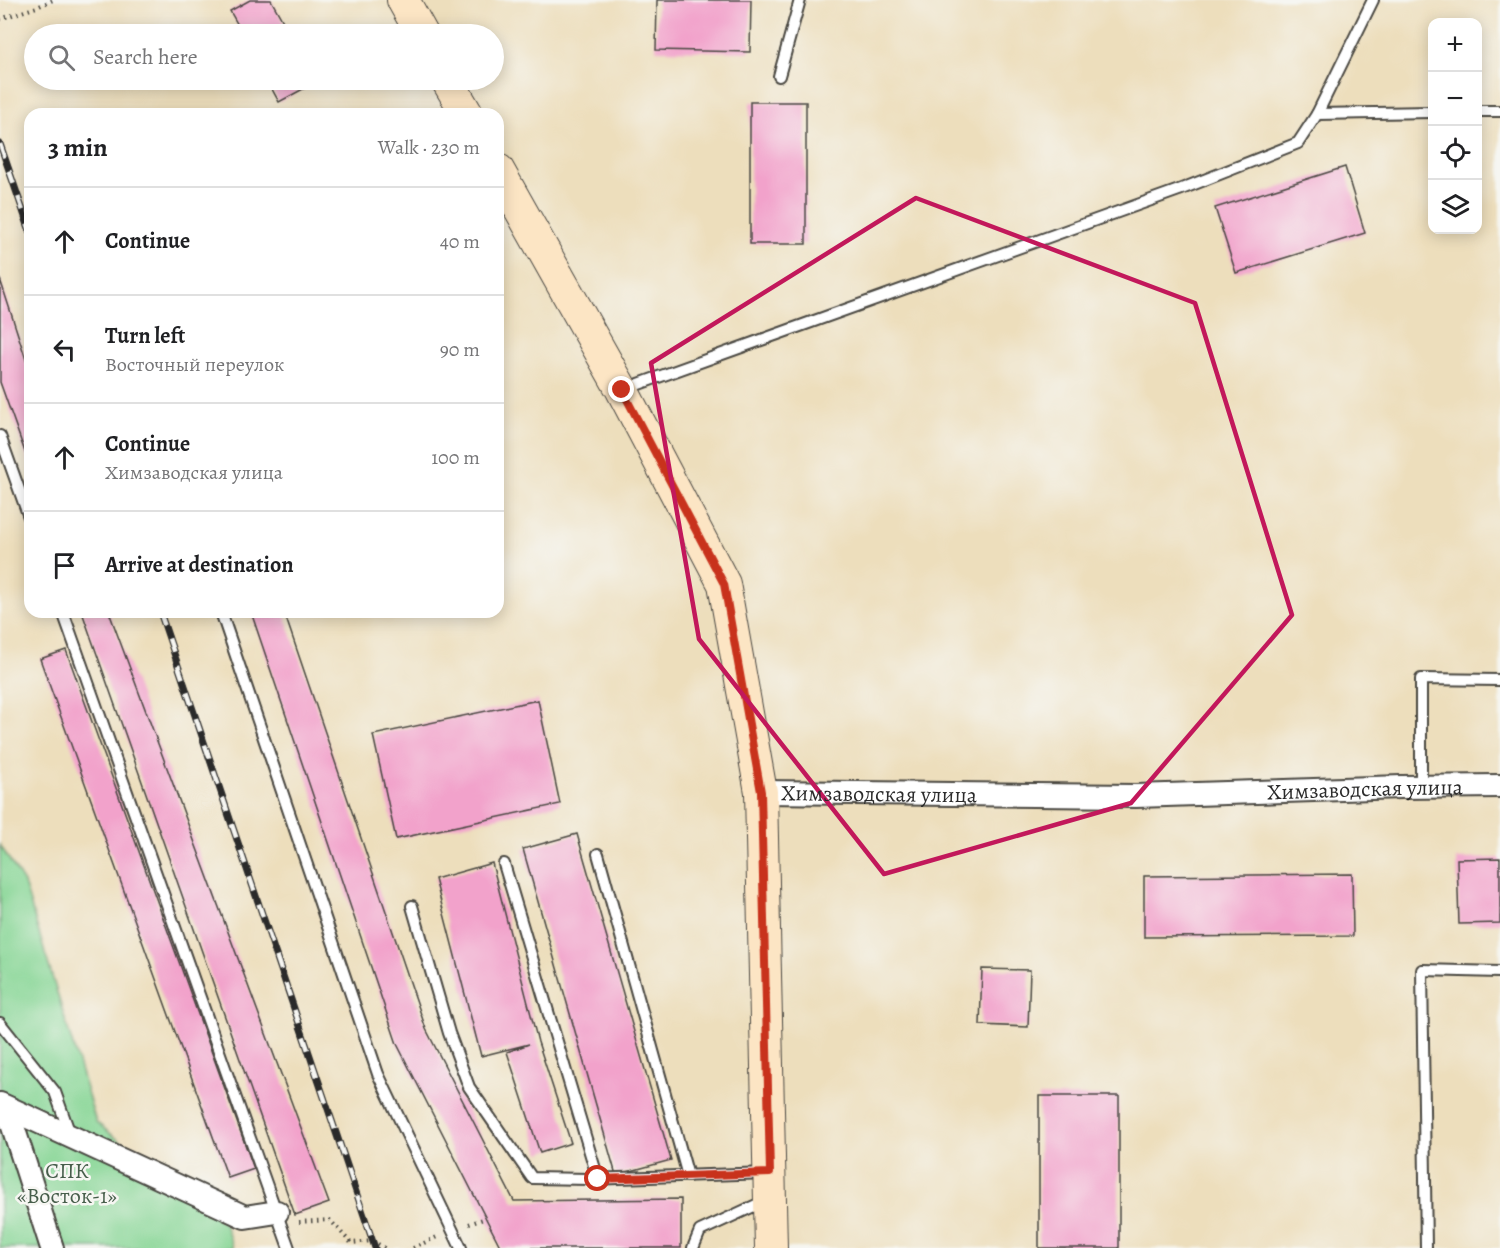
<!DOCTYPE html>
<html lang="en">
<head>
<meta charset="utf-8">
<style>
  body { margin:0; font-family:Alegreya,serif; background:#f2f2f2; color:#202124 }
  .controls { position:absolute; right:18px; top:18px; display:grid; overflow:hidden; border-radius:12px; box-shadow:0 3px 15px #0003 }
  .controls button { width:54px; height:54px; display:grid; place-items:center; padding:0; border:0; border-bottom:2px solid #e0e0e0; background:#fff; color:#202124; font:30px sans-serif }
  .stop { position:absolute; width:18px; height:18px; margin:-14px; border:4px solid #c8321e; border-radius:50%; background:#fff }
  .stop.end { background:#c8321e; border-color:#fff; box-shadow:0 2px 6px #0008 }
  .list { margin:0; padding:0; list-style:none }
  h2 { display:flex; justify-content:space-between; align-items:center; height:78px; margin:0; padding:0 24px; font-size:26px }
  h2 small { font-size:20px; font-weight:400; color:#757577 }
  .list li { display:grid; grid-template-columns:39px 1fr auto; gap:18px; align-items:center; box-sizing:border-box; height:108px; padding:0 24px; border-top:2px solid #e0e0e0 }
  .list b { display:block; font-size:22px; white-space:nowrap }
  .list p { margin:0; font-size:20px; white-space:nowrap; color:#757577 }
  .list em { font-size:20px; font-style:normal; color:#757577 }
  .icon { flex:none; width:33px; height:33px; fill:none; stroke:currentColor; stroke-width:2; stroke-linecap:round; stroke-linejoin:round }
  .map { position:relative; flex:none; width:1500px; height:1248px; overflow:hidden }
  .search { position:absolute; background:#fff; box-shadow:0 3px 15px #0003; left:24px; top:24px; width:480px; height:66px; display:flex; align-items:center; gap:15px; box-sizing:border-box; padding:0 21px; border-radius:33px; color:#757577; font-size:22px }
  .panel { position:absolute; background:#fff; box-shadow:0 3px 15px #0003; left:24px; top:108px; width:480px; height:510px; border-radius:18px }
  .map>svg:first-child { display:block }
</style>
</head>
<body>
<div class="map">
<svg width="1500" height="1248" viewBox="0 0 1500 1248">
  <rect width="100%" height="100%" fill="#f6f6f2"/>
  <filter id="ink" filterUnits="userSpaceOnUse"><feTurbulence type="fractalNoise" baseFrequency=".0167" numOctaves="2"/><feDisplacementMap in="SourceGraphic" scale="12" xChannelSelector="R" yChannelSelector="G"/><feConvolveMatrix kernelMatrix="1 2 1 2 8 2 1 2 1" color-interpolation-filters="sRGB"/></filter>
  <filter id="wash" filterUnits="userSpaceOnUse"><feTurbulence type="fractalNoise" baseFrequency=".008" numOctaves="4" result="noise"/><feDisplacementMap in="SourceGraphic" scale="24" xChannelSelector="R" yChannelSelector="G"/><feGaussianBlur stdDeviation="1.35" result="paint"/><feColorMatrix in="noise" values="0 0 0 0 0 0 0 0 0 0 0 0 0 0 0 0 0 1.4 0 .05"/><feComposite in="paint" operator="in"/></filter>
  <g filter="url(#wash)">
    <rect width="100%" height="100%" fill="#eddebc"/>
    <path fill="#87d695" stroke="#598060" stroke-width="1.5" d="M0 845 24 883 96 1122 225 1224 233 1248H0Z"/>
    <g id="blocks">
      <g fill="#f2a2cb">
        <path d="M250 0H271L290 34H243L230 11Z"/>
        <path d="M657 0H751L750 52 656 50Z"/>
        <path d="M267 80H314L316 82 279 102Z"/>
        <rect x="750" y="102" width="56" height="142"/>
        <path d="M1345 167 1365 233 1236 273 1215 208Z"/>
        <path d="M0 279 30 372V466L0 382Z"/>
        <path d="M82 612H109L329 1203 295 1215Z"/>
        <path d="M251 612H284L426 1029 514 1201 681 1199V1248H501L397 1044Z"/>
        <path d="M66 650 254 1169 228 1178 40 659Z"/>
        <path d="M538 700 560 804 396 839 373 735Z"/>
        <path d="M577 834 671 1160 616 1175 523 849Z"/>
        <path d="M1500 858V923L1459 924 1457 859Z"/>
        <path d="M492 863 538 1042 571 1143 540 1153 507 1052 529 1044 481 1056 435 879Z"/>
        <path d="M1352 874 1353 936 1144 937V876Z"/>
        <path d="M982 969 1030 970 1028 1027 980 1025Z"/>
        <rect x="1039" y="1096" width="80" height="152"/>
      </g>
    </g>
  </g>
  <g filter="url(#ink)">
    <use href="#blocks" fill-opacity="0" stroke="#484641" stroke-width="1.5"/>
    <g fill="none" stroke-linecap="round" stroke-linejoin="round">
      <g stroke="#484641" stroke-width="14">
        <g id="lane">
          <path d="M779 76 800 0"/>
          <path d="M1478 111H1500"/>
          <path d="M1317 114 1373 0"/>
          <path d="M625 389 1179 190 1298 143 1317 114 1432 112"/>
          <path d="M0 436 30 520"/>
          <path d="M63 612 289 1248"/>
          <path d="M221 612 378 1074 461 1248"/>
          <path d="M1421 787V679L1500 680"/>
          <path d="M598 854 688 1176"/>
          <path d="M504 864 598 1179"/>
          <path d="M412 906 449 1033 469 1087 532 1178 589 1179 768 1173"/>
          <path d="M0 1023 55 1092 70 1134"/>
          <path d="M693 1248 700 1231 767 1200"/>
          <path d="M1426 1248 1422 970 1500 972"/>
        </g>
      </g>
      <g stroke="#484641" stroke-width="26">
        <g id="street">
          <path id="s1" d="M761 792 1136 796 1401 787 1500 786"/>
          <path d="M0 1104 245 1217 277 1212"/>
          <path d="M7 1108 52 1248"/>
        </g>
      </g>
      <g stroke="#484641" stroke-width="34">
        <g id="secondary">
          <path d="M403 0 422 34"/>
          <path d="M447 80 467 114"/>
          <path d="M498 170 622 390 724 584 761 792 771 1248"/>
        </g>
      </g>
      <g stroke="#484641" stroke-width="4" stroke-dasharray="1.5 4.5" stroke-linecap="butt">
        <path d="M0 19 37 7 53 0"/>
        <path d="M299 1222 330 1220 351 1243 373 1241 385 1248"/>
        <path d="M469 1224 486 1218"/>
        <path d="M413 1248 437 1237"/>
      </g>
      <use href="#lane" stroke="#fff" stroke-width="10"/>
      <use href="#street" stroke="#fff" stroke-width="22"/>
      <use href="#secondary" stroke="#fce5c4" stroke-width="32"/>
      <g stroke="#2b2b2b" stroke-width="7">
        <g id="rail">
          <path d="M0 144 30 231"/>
          <path d="M160 612 375 1248"/>
        </g>
      </g>
      <use href="#rail" stroke="#f6f6f2" stroke-width="4.5" stroke-dasharray="14" stroke-linecap="butt"/>
    </g>
  </g>
  <g fill="none" stroke-linecap="round" stroke-linejoin="round" filter="url(#ink)">
    <path stroke="#c8321e" stroke-width="8" d="M598 1179 770 1173 761 792 724 584 622 390"/>
  </g>
  <path fill="none" stroke="#c2185b" stroke-width="4.5" stroke-linejoin="round" d="M916 198 1195 303 1292 615 1131 803 884 874 699 639 651 363Z"/>
  <g text-anchor="middle" stroke-width="5" stroke-linejoin="round" paint-order="stroke">
    <g font-size="22" fill="#2b2b2b" stroke="#f6f6f2">
      <text dy="8" stroke="none"><textPath href="#s1" startOffset="604">Химзаводская улица</textPath></text>
      <text dy="8" stroke="none"><textPath href="#s1" startOffset="118">Химзаводская улица</textPath></text>
    </g>
    <g font-size="22" fill="#475e4b" stroke="#f6f6f2">
      <text x="67" y="1178">СПК<tspan x="67" dy="25">«Восток-1»</tspan></text>
    </g>
  </g>
</svg>
<div class="controls">
<button>+</button>
<button>−</button>
<button><svg class="icon" aria-label="locate" viewBox="0 0 24 24"><circle cx="12" cy="12" r="6"/><path d="M12 2v4M12 18v4M2 12h4M18 12h4"/></svg></button>
<button><svg class="icon" aria-label="layers" viewBox="0 0 24 24"><path d="M12 4l9 5-9 5-9-5zM3 14l9 5 9-5"/></svg></button>
</div>
<div class="stop" style="left:598px;top:1179px"></div>
<div class="stop end" style="left:622px;top:390px"></div>
<div class="search"><svg class="icon" aria-label="search" viewBox="0 0 24 24"><circle cx="10" cy="10" r="6"/><path d="M15 15l6 6"/></svg>Search here</div>
<section class="panel">
<h2>3 min<small>Walk · 230 m</small></h2>
<ul class="list">
<li><svg class="icon" aria-label="ahead" viewBox="0 0 24 24"><path d="M12 20V5M6 11l6-6 6 6"/></svg><div><b>Continue</b></div><em>40 m</em></li>
<li><svg class="icon" aria-label="left" viewBox="0 0 24 24"><path d="M17 20v-9H6M10 6l-5 5 5 5"/></svg><div><b>Turn left</b><p>Восточный переулок</p></div><em>90 m</em></li>
<li><svg class="icon" aria-label="ahead" viewBox="0 0 24 24"><path d="M12 20V5M6 11l6-6 6 6"/></svg><div><b>Continue</b><p>Химзаводская улица</p></div><em>100 m</em></li>
<li><svg class="icon" aria-label="arrive" viewBox="0 0 24 24"><path d="M6 21V4h12l-3 4 3 4H6"/></svg><div><b>Arrive at destination</b></div></li>
</ul>
</section>
</div>
</body>
</html>
